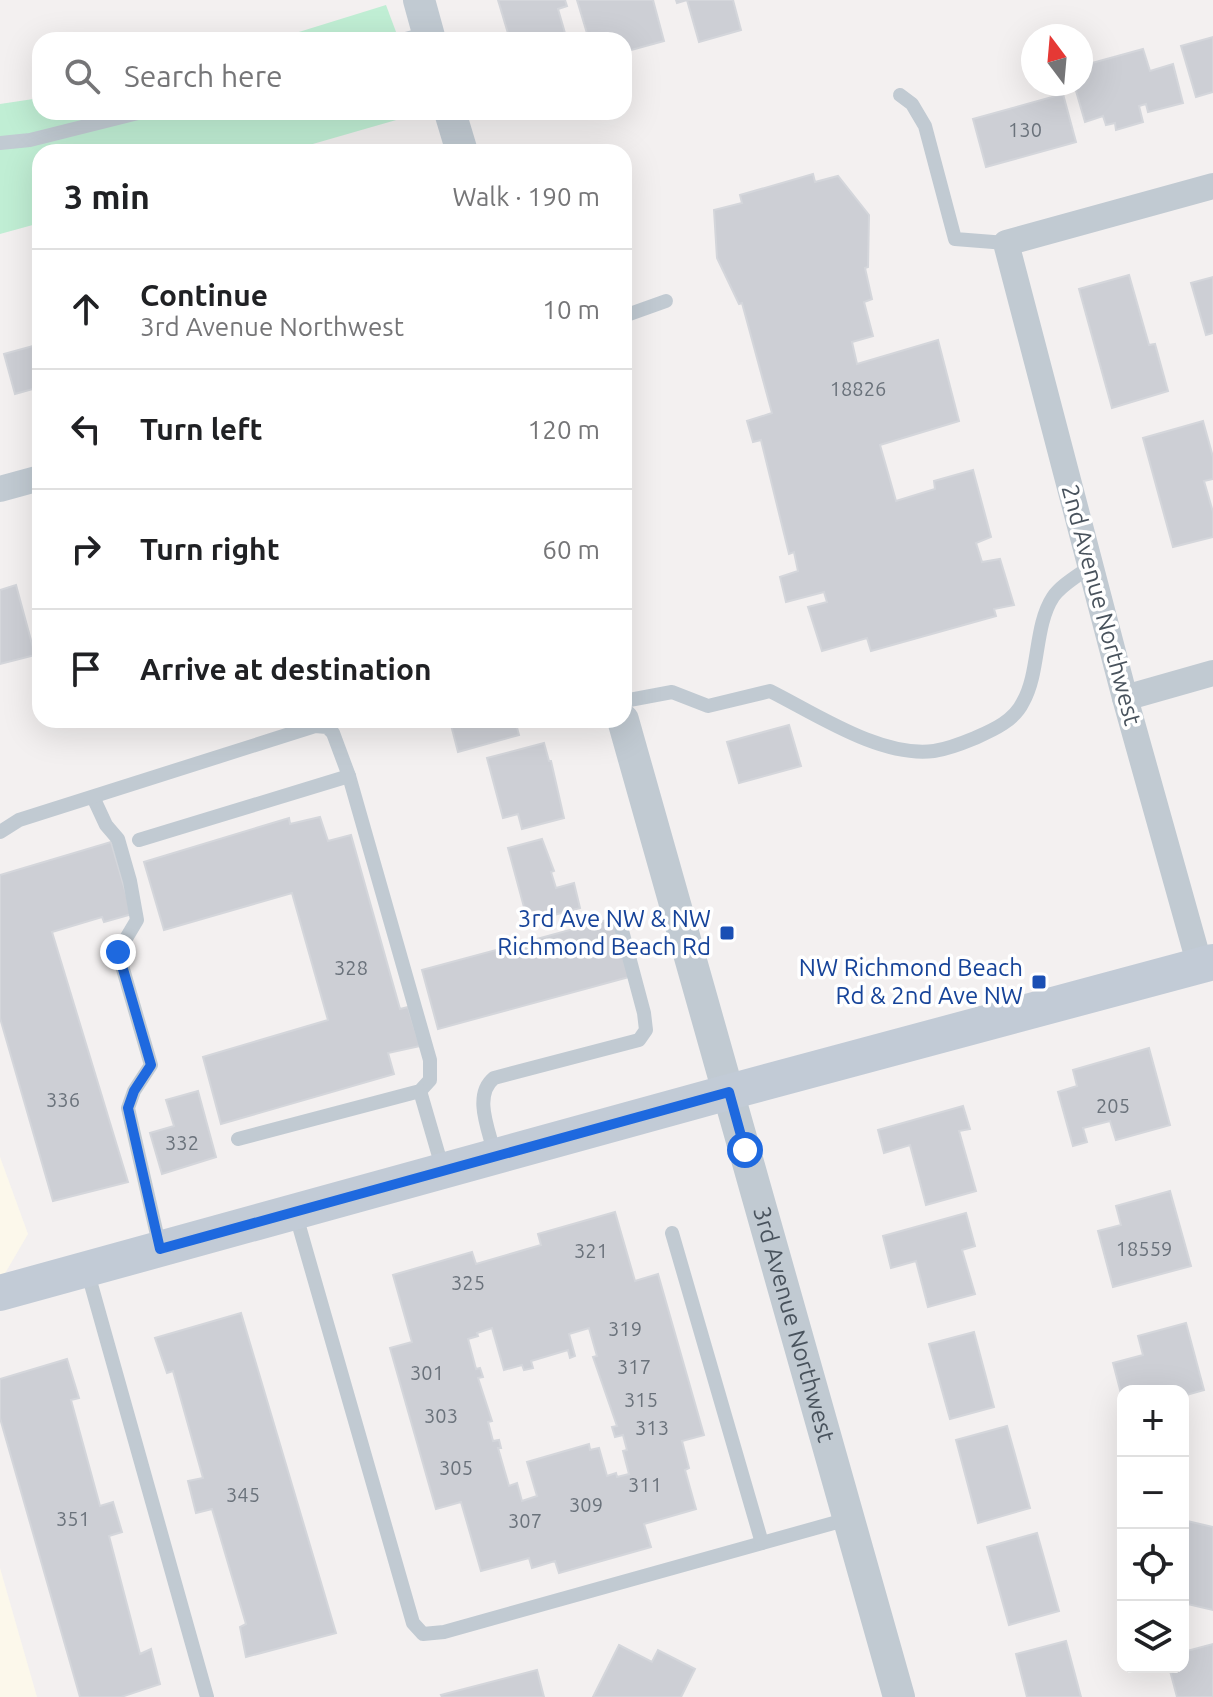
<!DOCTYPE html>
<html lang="en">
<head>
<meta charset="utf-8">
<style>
  body { margin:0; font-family:Ubuntu,sans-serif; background:#f2f2f2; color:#202124 }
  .controls { position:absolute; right:24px; bottom:24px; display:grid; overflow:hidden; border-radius:16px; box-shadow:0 8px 32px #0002 }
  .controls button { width:72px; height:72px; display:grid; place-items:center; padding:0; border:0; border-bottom:2px solid #e0e0e0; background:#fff; color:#202124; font:40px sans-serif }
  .compass { position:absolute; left:1021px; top:24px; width:72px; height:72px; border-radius:50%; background:#fff; box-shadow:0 8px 32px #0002; rotate:344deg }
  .stop { position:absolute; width:24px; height:24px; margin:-18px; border:6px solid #1e69df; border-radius:50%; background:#fff }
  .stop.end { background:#1e69df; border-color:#fff; box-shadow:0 2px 8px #0008 }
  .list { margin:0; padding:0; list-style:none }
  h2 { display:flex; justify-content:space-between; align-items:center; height:104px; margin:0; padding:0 32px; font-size:34px }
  h2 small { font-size:26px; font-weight:400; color:#757577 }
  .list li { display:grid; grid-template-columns:52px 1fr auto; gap:24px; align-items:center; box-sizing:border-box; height:120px; padding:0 32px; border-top:2px solid #e0e0e0 }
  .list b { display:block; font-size:30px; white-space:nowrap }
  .list p { margin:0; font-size:26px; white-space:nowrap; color:#757577 }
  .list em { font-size:26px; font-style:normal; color:#757577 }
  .icon { flex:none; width:44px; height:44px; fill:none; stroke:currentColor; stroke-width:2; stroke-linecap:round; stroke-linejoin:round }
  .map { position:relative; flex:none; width:1213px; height:1697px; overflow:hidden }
  .search { position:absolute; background:#fff; box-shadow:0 8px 32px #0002; left:32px; top:32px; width:600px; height:88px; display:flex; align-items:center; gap:20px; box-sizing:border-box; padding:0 28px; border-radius:24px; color:#757577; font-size:30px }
  .panel { position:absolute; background:#fff; box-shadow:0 8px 32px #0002; left:32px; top:144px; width:600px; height:584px; border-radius:24px }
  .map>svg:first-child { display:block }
</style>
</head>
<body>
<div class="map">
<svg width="1213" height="1697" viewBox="0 0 1213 1697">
  <rect width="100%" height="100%" fill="#f3f0f0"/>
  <g fill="#fcf8eb">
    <path d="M0 1157 28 1234 0 1282Z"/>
    <path d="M0 1568 37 1697H0Z"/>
  </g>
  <g fill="#c0eed4">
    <path d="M386 5 399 40H273Z"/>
    <path d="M40 98V112H424L285 152H40V223L0 234V104Z"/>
  </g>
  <g fill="#cdcfd5" stroke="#d4d6db" stroke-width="2" fill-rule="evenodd">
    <path d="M498 0H565L567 6 558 9 567 40H510Z"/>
    <path d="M577 0H653L664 41 624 52V40H589Z"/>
    <path d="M676 0H733L741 30 699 42 687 0 677 3Z"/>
    <path d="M1213 37V92L1196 97 1181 46Z"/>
    <path d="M1143 49 1150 71 1173 64 1183 103 1148 112 1146 104 1139 106 1143 122 1116 130 1115 123 1106 125 1103 116 1085 122 1074 84H1081V66Z"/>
    <path d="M1063 94 1076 142 986 167 973 119Z"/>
    <path d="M813 174 815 182 838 176 869 215 868 267 865 268 872 299 864 302 873 336 852 342 857 364 938 340 959 421 880 445 896 501 935 489 934 481 973 470 991 537 976 543 982 562 1000 559 1014 605 994 609 996 616 871 651 867 638 822 651 808 607 827 602 824 592 786 602 780 577 798 571 794 552 789 554 761 440 753 442 747 421 772 413 742 303 739 304 717 258 714 210 742 203 740 195Z"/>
    <path d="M1129 275 1149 345 1155 344 1168 391 1112 408 1079 289Z"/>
    <path d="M1213 277V333L1206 335 1191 283Z"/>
    <path d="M40 344V387L15 394 4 354Z"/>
    <path d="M1203 421 1213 457V479L1204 481 1213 512V537L1173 547 1143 438Z"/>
    <path d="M16 585 35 655 0 664V590Z"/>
    <path d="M469 720H515L519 735 458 752 451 725Z"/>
    <path d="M789 725 801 766 739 783 727 742Z"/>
    <path d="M544 743 549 761H551L564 818 522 829 518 814 503 818 487 758Z"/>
    <path d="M320 817 328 841 351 835 400 1009 408 1007 420 1046 388 1053 394 1074 221 1124 203 1057 328 1020 292 893 164 930 144 862 289 818 290 824Z"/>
    <path d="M542 839 554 871 551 872 556 888 574 883 580 908 528 922 508 848Z"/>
    <path d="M111 842 132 914 104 922 102 917 52 932 128 1182 53 1201 0 1018V875Z"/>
    <path d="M614 918 629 977 438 1029 422 970Z"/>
    <path d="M1149 1048 1170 1125 1116 1140 1110 1121 1083 1128 1087 1142 1073 1146 1058 1092 1077 1086 1073 1070Z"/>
    <path d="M198 1091 216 1157 162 1174 150 1133 174 1126 166 1100Z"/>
    <path d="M963 1106 970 1129 959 1131 976 1191 926 1205 910 1145 884 1153 878 1130Z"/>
    <path d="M1170 1191 1191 1266 1113 1287 1098 1231 1121 1225 1116 1206Z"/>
    <path d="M615 1212 635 1281 658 1274 704 1435 682 1441 689 1468 685 1470 696 1509 644 1524 651 1547 559 1573 555 1561 532 1568 529 1558 481 1571 461 1502 436 1509 390 1348 412 1342 393 1275 472 1252 476 1264 541 1245 538 1234ZM492 1328 504 1370 522 1365 524 1370 533 1368 531 1361 568 1350 570 1358 575 1356 569 1334 589 1328 597 1356 593 1357 617 1426 612 1427 615 1437 623 1435 627 1450 623 1451 629 1474 617 1477 616 1473 607 1476 599 1448 590 1450 589 1444 527 1462 537 1496 522 1501 517 1483 509 1486 498 1448H501L499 1440 493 1441 488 1422 492 1421 478 1378 483 1377 480 1368 476 1369 468 1339 478 1336 477 1333Z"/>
    <path d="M966 1213 975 1246 962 1250 975 1294 928 1307 916 1261 891 1268 883 1236Z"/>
    <path d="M241 1313 336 1633 246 1657 240 1627 246 1624 212 1509 196 1513 188 1481 203 1478 173 1371 167 1373 155 1338Z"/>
    <path d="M1186 1323 1204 1390 1183 1396V1391H1123V1401L1113 1363 1143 1355 1138 1336Z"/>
    <path d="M974 1332 994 1407 950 1419 929 1344Z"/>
    <path d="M67 1359 79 1398 71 1400 100 1506 113 1502 122 1532 109 1536 140 1654 151 1649 160 1684 121 1697H80L0 1418V1379Z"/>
    <path d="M1007 1426 1030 1508 978 1523 956 1440Z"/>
    <path d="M1183 1520 1213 1527V1610L1183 1603Z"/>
    <path d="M1037 1533 1059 1611 1009 1625 987 1547Z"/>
    <path d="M1066 1641 1081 1697H1027L1016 1654Z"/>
    <path d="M1213 1644V1697H1177L1169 1667H1183V1652Z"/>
    <path d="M619 1645 652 1662 658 1650 695 1669 681 1697H593Z"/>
    <path d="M537 1670 544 1697H442L441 1695Z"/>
  </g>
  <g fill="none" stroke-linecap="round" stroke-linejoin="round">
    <g stroke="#c1cad2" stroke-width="14">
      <path d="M402 40 428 33"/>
      <path d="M900 95 912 104 925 126 955 239 1006 243"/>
      <path d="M0 143 30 140 142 112"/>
      <path d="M624 316 666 301"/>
      <path d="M624 701 672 692 708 706 770 691C816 714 881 758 934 751 948 749 963 743 975 738 993 730 1014 721 1023 702 1040 672 1034 626 1053 597 1061 585 1079 575 1091 566"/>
      <path d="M93 797 106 825 118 839 130 881 137 920 118 952 151 1065 134 1091 128 1108 160 1248"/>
      <path d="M0 832 19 820 315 726 327 727 333 733 349 776 430 1060V1080L420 1091 238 1139"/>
      <path d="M139 840 349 776"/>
      <path d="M420 1091 443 1170"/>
      <path d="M495 1156C490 1132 472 1096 494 1078L639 1040 646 1030 644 1013 620 923"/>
      <path d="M295 1212 413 1623 423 1634 444 1632 848 1519"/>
      <path d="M672 1233 762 1543"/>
      <path d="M87 1270 207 1697"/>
    </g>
    <g stroke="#c1cad2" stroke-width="26">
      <path d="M0 489 40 478"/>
      <path d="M1125 698 1213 673"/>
      <path d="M1200 966 1125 698 1006 243 1213 186"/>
    </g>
    <g stroke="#c1cad2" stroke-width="32">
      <path d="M419 0 430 40"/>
      <path d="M450 112 462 152"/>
      <path id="s1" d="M623 720 899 1697"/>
    </g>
    <path stroke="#c2cbd6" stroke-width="36" d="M0 1293 729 1092 1213 962"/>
  </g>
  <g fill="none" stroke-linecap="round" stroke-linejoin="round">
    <path stroke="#1e69df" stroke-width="10" d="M118 952 151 1065 134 1091 128 1108 160 1249 729 1092 745 1150"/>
  </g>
  <g fill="#1a4fb4" stroke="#fff" stroke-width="3">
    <rect x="719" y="925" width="16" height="16" rx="4"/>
    <rect x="1031" y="974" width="16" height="16" rx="4"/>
  </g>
  <g text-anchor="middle" stroke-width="7" stroke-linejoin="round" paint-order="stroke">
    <g font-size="20" fill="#6a727b">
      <text x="1025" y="137">130</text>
      <text x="858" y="396">18826</text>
      <text x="351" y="975">328</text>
      <text x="63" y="1107">336</text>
      <text x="1113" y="1113">205</text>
      <text x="182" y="1150">332</text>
      <text x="1144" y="1256">18559</text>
      <text x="591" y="1258">321</text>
      <text x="468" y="1290">325</text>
      <text x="625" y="1336">319</text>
      <text x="634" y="1374">317</text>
      <text x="427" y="1380">301</text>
      <text x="641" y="1407">315</text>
      <text x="441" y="1423">303</text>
      <text x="652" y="1435">313</text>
      <text x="456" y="1475">305</text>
      <text x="645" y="1492">311</text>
      <text x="243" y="1502">345</text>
      <text x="586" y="1512">309</text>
      <text x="73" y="1526">351</text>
      <text x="525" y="1528">307</text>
    </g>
    <g font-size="24" fill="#49535d" stroke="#fff">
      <text transform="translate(1101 605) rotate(75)" y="8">2nd Avenue Northwest</text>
      <text dy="8" stroke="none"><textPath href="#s1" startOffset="628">3rd Avenue Northwest</textPath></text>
    </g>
    <g font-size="24" fill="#164399" stroke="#fff" text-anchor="end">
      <text x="711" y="927">3rd Ave NW &amp; NW<tspan x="711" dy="28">Richmond Beach Rd</tspan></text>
      <text x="1023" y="976">NW Richmond Beach<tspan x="1023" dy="28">Rd &amp; 2nd Ave NW</tspan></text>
    </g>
  </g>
</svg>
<div class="controls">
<button>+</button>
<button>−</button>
<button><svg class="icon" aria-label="locate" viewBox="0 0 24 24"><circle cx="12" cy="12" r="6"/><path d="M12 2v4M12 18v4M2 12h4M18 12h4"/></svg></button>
<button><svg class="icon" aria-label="layers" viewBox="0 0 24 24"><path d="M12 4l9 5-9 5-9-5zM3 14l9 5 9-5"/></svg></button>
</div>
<svg class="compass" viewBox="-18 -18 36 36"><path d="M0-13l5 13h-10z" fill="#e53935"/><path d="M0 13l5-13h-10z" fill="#757577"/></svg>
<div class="stop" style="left:745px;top:1150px"></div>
<div class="stop end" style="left:118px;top:952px"></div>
<div class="search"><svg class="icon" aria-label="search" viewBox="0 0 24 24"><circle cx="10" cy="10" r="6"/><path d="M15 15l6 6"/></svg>Search here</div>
<section class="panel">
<h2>3 min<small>Walk · 190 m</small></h2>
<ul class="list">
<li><svg class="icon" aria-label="ahead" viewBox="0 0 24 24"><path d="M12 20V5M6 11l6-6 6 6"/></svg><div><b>Continue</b><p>3rd Avenue Northwest</p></div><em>10 m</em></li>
<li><svg class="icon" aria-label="left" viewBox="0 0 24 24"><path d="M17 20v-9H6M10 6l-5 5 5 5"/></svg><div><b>Turn left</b></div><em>120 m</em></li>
<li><svg class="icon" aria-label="right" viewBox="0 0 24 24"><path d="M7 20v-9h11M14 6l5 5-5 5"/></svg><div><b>Turn right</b></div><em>60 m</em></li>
<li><svg class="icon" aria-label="arrive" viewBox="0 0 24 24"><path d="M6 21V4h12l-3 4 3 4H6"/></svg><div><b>Arrive at destination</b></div></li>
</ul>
</section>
</div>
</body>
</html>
